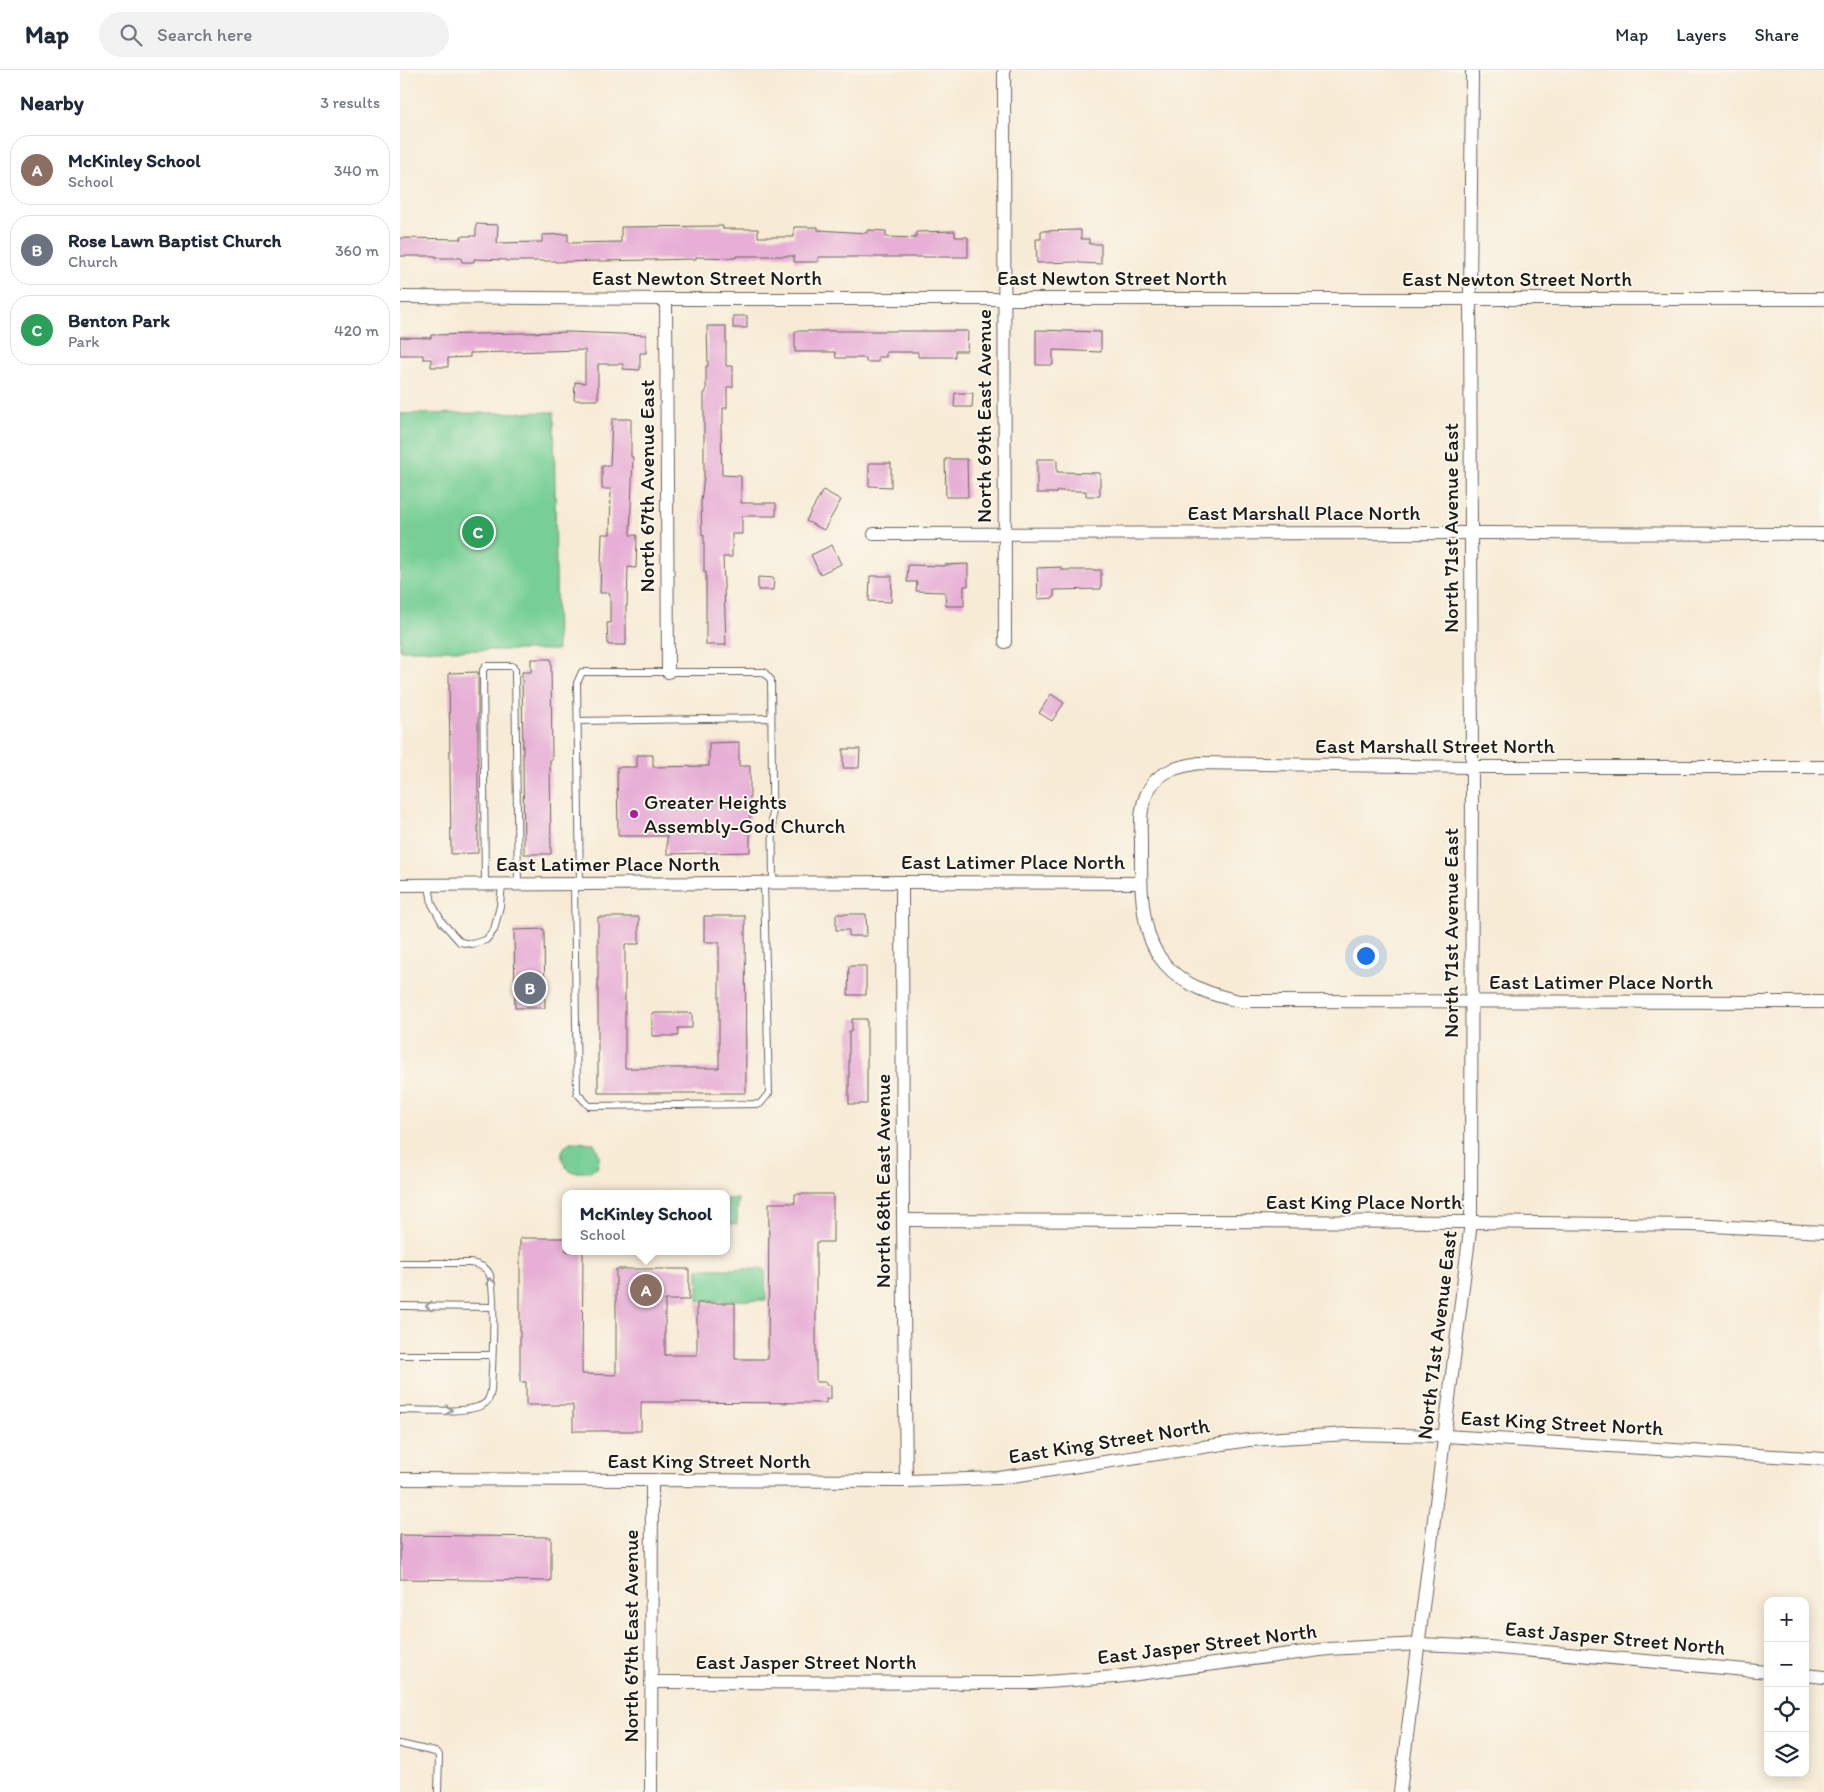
<!DOCTYPE html>
<html lang="en">
<head>
<meta charset="utf-8">
<style>
  body { margin:0; font-family:Itim,sans-serif; background:#f2f2f3; color:#1f2937 }
  .controls { position:absolute; right:15px; bottom:15px; display:grid; overflow:hidden; border-radius:10px; box-shadow:0 2px 12px #0003 }
  .controls button { width:45px; height:45px; display:grid; place-items:center; padding:0; border:0; border-bottom:1px solid #e0e1e3; background:#fff; color:#1f2937; font:25px sans-serif }
  .you { position:absolute; left:965px; top:885px; width:18px; height:18px; margin:-12px; border:4px solid #fff; border-radius:50%; background:#1a73e8; box-shadow:0 0 0 8px #1a73e833 }
  .badge { display:grid; place-items:center; width:32px; height:32px; border-radius:50%; background:#0f766e; color:#fff; font-size:16px; font-weight:700 }
  .pin { position:absolute; translate:-50% -50%; border:2px solid #fff; box-shadow:0 1px 5px #0006 }
  .popup { position:absolute; left:162px; top:1120px; width:168px; height:65px; box-sizing:border-box; display:grid; place-content:center; border-radius:10px; background:#fff; filter:drop-shadow(0 1px 4px #0005); font-size:16px; white-space:nowrap; color:#747a83 }
  .popup b { font-size:19px; color:#1f2937 }
  .popup::after { content:''; position:absolute; left:50%; top:100%; margin-left:-10px; border:10px solid transparent; border-top-color:#fff }
  .list { margin:0; padding:0; list-style:none }
  h2 { display:flex; justify-content:space-between; align-items:center; height:65px; margin:0; padding:0 20px; font-size:21px }
  h2 small { font-size:16px; font-weight:400; color:#747a83 }
  .list li { display:grid; grid-template-columns:32px 1fr auto; gap:15px; align-items:center; box-sizing:border-box; height:70px; margin:0 10px 10px; padding:0 10px; border:1px solid #e0e1e3; border-radius:20px }
  .list b { display:block; font-size:19px; white-space:nowrap }
  .list p { margin:0; font-size:16px; white-space:nowrap; color:#747a83 }
  .list em { font-size:16px; font-style:normal; color:#747a83 }
  .icon { flex:none; width:28px; height:28px; fill:none; stroke:currentColor; stroke-width:2; stroke-linecap:round; stroke-linejoin:round }
  .map { position:relative; flex:none; width:1424px; height:1722px; overflow:hidden }
  header { display:flex; align-items:center; gap:30px; box-sizing:border-box; height:70px; padding:0 25px; background:#fff; border-bottom:1px solid #e0e1e3 }
  header strong { font-size:24px }
  nav { display:flex; gap:28px; margin-inline-start:auto; font-size:18px }
  .search { width:350px; height:45px; background:#f2f2f3; display:flex; align-items:center; gap:12px; box-sizing:border-box; padding:0 18px; border-radius:28px; color:#747a83; font-size:19px }
  main { display:flex }
  aside { flex:1; background:#fff }
  .map>svg:first-child { display:block }
</style>
</head>
<body>
<header>
<strong>Map</strong>
<div class="search"><svg class="icon" aria-label="search" viewBox="0 0 24 24"><circle cx="10" cy="10" r="6"/><path d="M15 15l6 6"/></svg>Search here</div>
<nav><a>Map</a><a>Layers</a><a>Share</a></nav>
</header>
<main>
<aside>
<h2>Nearby<small>3 results</small></h2>
<ul class="list">
<li><span class="badge" style="background:#8d6e63">A</span><div><b>McKinley School</b><p>School</p></div><em>340 m</em></li>
<li><span class="badge" style="background:#6b7280">B</span><div><b>Rose Lawn Baptist Church</b><p>Church</p></div><em>360 m</em></li>
<li><span class="badge" style="background:#2e9e5b">C</span><div><b>Benton Park</b><p>Park</p></div><em>420 m</em></li>
</ul>
</aside>
<div class="map">
<svg width="1424" height="1722" viewBox="0 0 1424 1722">
  <rect width="100%" height="100%" fill="#fbf7ec"/>
  <filter id="ink" filterUnits="userSpaceOnUse"><feTurbulence type="fractalNoise" baseFrequency=".02" numOctaves="2"/><feDisplacementMap in="SourceGraphic" scale="10" xChannelSelector="R" yChannelSelector="G"/><feConvolveMatrix kernelMatrix="1 2 1 2 8 2 1 2 1" color-interpolation-filters="sRGB"/></filter>
  <filter id="wash" filterUnits="userSpaceOnUse"><feTurbulence type="fractalNoise" baseFrequency=".0096" numOctaves="4" result="noise"/><feDisplacementMap in="SourceGraphic" scale="20" xChannelSelector="R" yChannelSelector="G"/><feGaussianBlur stdDeviation="1.12" result="paint"/><feColorMatrix in="noise" values="0 0 0 0 0 0 0 0 0 0 0 0 0 0 0 0 0 1.4 0 .05"/><feComposite in="paint" operator="in"/></filter>
  <g filter="url(#wash)">
    <rect width="100%" height="100%" fill="#f7ebd6"/>
    <g fill="#77cf95" stroke="#4a7658">
      <path d="M154 342 157 580H0V344Z"/>
      <path d="M170 1072 194 1073C199 1082 201 1087 197 1098L190 1102H171C161 1093 157 1081 170 1072Z"/>
      <path d="M326 1129H338L337 1154H326Z"/>
      <path d="M298 1199H365L366 1230 298 1231Z"/>
    </g>
    <g id="blocks">
      <g fill="#e7aed6">
        <path d="M76 154 98 155 97 173 142 172V165L168 164V173L221 172V157L323 156V159H358V167H394V157H418V160L467 163V160L486 161V167L516 168V162L555 161V167H568V187H418V192H394V186H336V188L296 187V189L155 192V191H106V190L74 189V192H62L61 188H36V186H0V168L61 169V166H76Z"/>
        <path d="M681 160V169H689V174H701V194L679 193V192L637 193 636 169H641V161Z"/>
        <rect x="333" y="246" width="14" height="12"/>
        <path d="M307 256H326V296H333V317H327V338H323V354H321L322 405 341 406V433H376V446H342V464H332V487H323L326 575H306V502H304V465H302L301 433 304 405V323L306 322V296H308Z"/>
        <path d="M636 260 701 262V282L653 280V295H636Z"/>
        <path d="M395 261H568L567 281H555V287H518V282H486V287H478V292H466V288H436L435 282H395Z"/>
        <path d="M168 262 246 265V283H240V300L223 299V294H198V330H174L175 312 185 313V280L70 283V287L48 288V297H31V289H23V285H0V267L31 268V265Z"/>
        <path d="M555 323H573L572 337H554Z"/>
        <path d="M212 349H231V387H233L230 465H237L236 498 228 497 227 536H226V575H208L207 553H210V523H200L202 464H210L211 419H202V396H210Z"/>
        <path d="M545 389H567L568 427H546Z"/>
        <path d="M637 389H657V402L700 403V426H686V421H657V423H637Z"/>
        <path d="M469 393H491V417L469 416Z"/>
        <path d="M423 420 441 430 424 460 406 451Z"/>
        <path d="M432 475 441 494 420 504 411 485Z"/>
        <path d="M568 494V516H564V536H546L545 522 516 521 517 512H507L508 495 545 496V495Z"/>
        <path d="M661 497V500H701V519L654 520V528L638 529 637 498Z"/>
        <path d="M470 506H492L491 532 469 531Z"/>
        <path d="M358 507 374 508 373 520H358Z"/>
        <path d="M131 589H151L152 690H150L151 784H124L122 602H131Z"/>
        <path d="M78 602V783L51 784 49 603Z"/>
        <path d="M651 624 664 633 652 651 639 643Z"/>
        <path d="M339 672V696H350V782L267 784V766H218L217 697H237V685H253V697L309 696V673Z"/>
        <path d="M443 679H460L459 698H443Z"/>
        <path d="M436 844H466L467 866H449V860H436Z"/>
        <path d="M304 846H345L346 1023H198V847H239V874H225V998H319V872H304Z"/>
        <path d="M144 859 145 938H115L114 860Z"/>
        <path d="M449 896H466V925H448Z"/>
        <path d="M252 943H292V958H278V966H252Z"/>
        <path d="M452 949H467V1034H449V961H452Z"/>
        <path d="M395 1124H433V1172H416V1312H426V1315H431V1329H426V1333L241 1332V1361H173V1335H126V1312H120V1168H166V1181H183L182 1304 216 1305V1199H289V1230H265V1285H297V1233H335V1289H368L369 1133H395Z"/>
        <path d="M0 1465 151 1467V1511L0 1509Z"/>
      </g>
    </g>
  </g>
  <g filter="url(#ink)">
    <use href="#blocks" fill-opacity="0" stroke="#69645d" stroke-width="1"/>
    <g fill="none" stroke-linecap="round" stroke-linejoin="round">
      <g stroke="#69645d" stroke-width="8">
        <g id="service">
          <path d="M178 651 371 648"/>
          <path d="M85 814 83 600 86 596H112L115 600 118 814"/>
          <path d="M174 814 177 1023 189 1036 360 1034 369 1023 364 813"/>
          <path d="M180 814 177 613 182 602H364L371 610 373 813"/>
          <path d="M29 815 32 834 42 852 60 872 72 874 86 870 94 860 100 836 102 814"/>
          <path d="M0 1193H70C78 1194 85 1196 89 1203 97 1218 92 1300 91 1321 90 1326 89 1331 84 1334 70 1344 18 1340 0 1340"/>
          <path d="M0 1236 92 1237"/>
          <path d="M0 1285H92"/>
          <path d="M0 1674 35 1682 39 1685 38 1722"/>
        </g>
      </g>
      <g stroke="#69645d" stroke-width="14">
        <g id="minor">
          <path d="M604 0 605 572"/>
          <path d="M0 227 266 229H1424"/>
          <path d="M266 229 268 602"/>
          <path d="M474 464 1089 463 1424 464"/>
          <path d="M1424 697H1072L799 693C783 696 765 699 754 712 748 719 743 731 742 740 740 751 741 763 741 774 741 804 740 836 749 865 752 875 758 886 765 894 784 916 812 925 839 931L1424 932"/>
          <path d="M502 812 503 1150 506 1411"/>
          <path d="M0 815 502 812 741 813"/>
          <path d="M503 1150 1071 1152 1293 1155 1424 1162"/>
          <path d="M0 1409 506 1411 599 1408 849 1370 948 1364 1045 1366 1424 1389"/>
          <path d="M1405 1605 1424 1607"/>
          <path d="M251 1612 633 1613 715 1607 928 1579 1019 1574 1089 1577 1368 1602"/>
          <path d="M251 1722 252 1411"/>
          <path d="M1000 1722 1071 1152 1072 697 1070 228 1072 0"/>
        </g>
      </g>
      <use href="#service" stroke="#fff" stroke-width="6"/>
      <use href="#minor" stroke="#fff" stroke-width="12"/>
    </g>
    <defs><path id="oneway-chevron" d="M-2-3.5L2.5 0L-2 3.5" fill="none" stroke-width="1.6" stroke-linecap="round" stroke-linejoin="round" transform="scale(1.25)"/></defs>
    <g stroke="#999">
      <use href="#oneway-chevron" transform="translate(90 1211) rotate(-103)"/>
      <use href="#oneway-chevron" transform="translate(29 1236) rotate(-179)"/>
      <use href="#oneway-chevron" transform="translate(49 1340)"/>
    </g>
  </g>
  <circle fill="#b5179e" stroke="#fbf7ec" stroke-width="2" cx="234" cy="744" r="5"/>
  <g text-anchor="middle" stroke-width="4" stroke-linejoin="round" paint-order="stroke">
    <g font-size="21" fill="#1c1c1c" stroke="#fbf7ec">
      <text x="307" y="215">East Newton Street North</text>
      <text x="712" y="215">East Newton Street North</text>
      <text x="1117" y="216">East Newton Street North</text>
      <text transform="translate(584 346) rotate(-90)" y="7">North 69th East Avenue</text>
      <text transform="translate(247 416) rotate(-90)" y="7">North 67th Avenue East</text>
      <text x="904" y="450">East Marshall Place North</text>
      <text transform="translate(1051 458) rotate(-90)" y="7">North 71st Avenue East</text>
      <text x="1035" y="683">East Marshall Street North</text>
      <text x="613" y="799">East Latimer Place North</text>
      <text x="208" y="801">East Latimer Place North</text>
      <text transform="translate(1051 863) rotate(-90)" y="7">North 71st Avenue East</text>
      <text x="1201" y="919">East Latimer Place North</text>
      <text transform="translate(483 1111) rotate(-90)" y="7">North 68th East Avenue</text>
      <text x="964" y="1139">East King Place North</text>
      <text transform="translate(1037 1265) rotate(-83)" y="7">North 71st Avenue East</text>
      <text transform="translate(1162 1353) rotate(3)" y="7">East King Street North</text>
      <text transform="translate(709 1371) rotate(-9)" y="7">East King Street North</text>
      <text x="309" y="1398">East King Street North</text>
      <text transform="translate(231 1566) rotate(-90)" y="7">North 67th East Avenue</text>
      <text transform="translate(1215 1568) rotate(5)" y="7">East Jasper Street North</text>
      <text transform="translate(807 1574) rotate(-7)" y="7">East Jasper Street North</text>
      <text x="406" y="1599">East Jasper Street North</text>
    </g>
    <g font-size="21" fill="#1c1c1c" stroke="#fbf7ec" text-anchor="start">
      <text x="244" y="739">Greater Heights<tspan x="244" dy="24">Assembly-God Church</tspan></text>
    </g>
  </g>
</svg>
<div class="controls">
<button>+</button>
<button>−</button>
<button><svg class="icon" aria-label="locate" viewBox="0 0 24 24"><circle cx="12" cy="12" r="6"/><path d="M12 2v4M12 18v4M2 12h4M18 12h4"/></svg></button>
<button><svg class="icon" aria-label="layers" viewBox="0 0 24 24"><path d="M12 4l9 5-9 5-9-5zM3 14l9 5 9-5"/></svg></button>
</div>
<div class="you"></div>
<div class="pin badge" style="left:246px;top:1220px;background:#8d6e63">A</div>
<div class="popup"><b>McKinley School</b>School</div>
<div class="pin badge" style="left:130px;top:918px;background:#6b7280">B</div>
<div class="pin badge" style="left:78px;top:462px;background:#2e9e5b">C</div>
</div>
</main>
</body>
</html>
